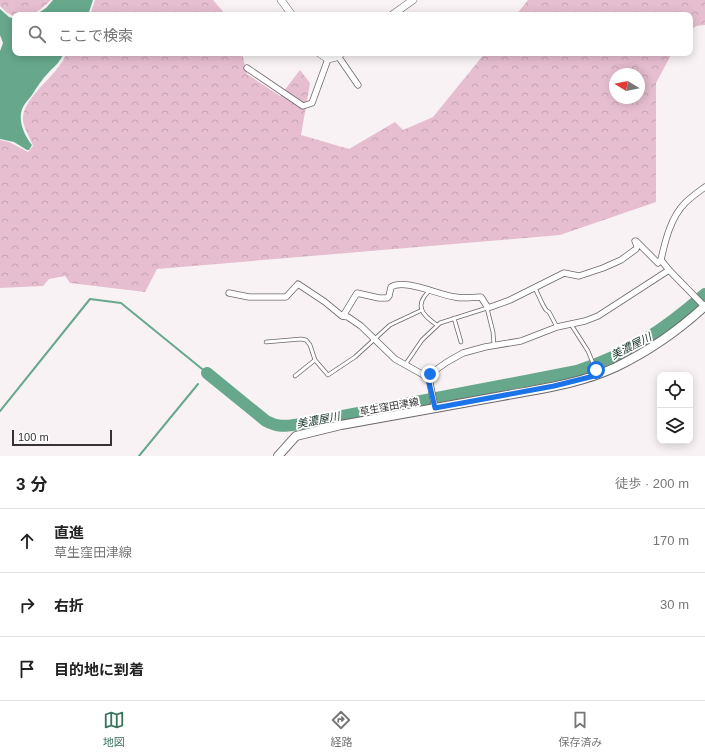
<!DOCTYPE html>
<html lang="ja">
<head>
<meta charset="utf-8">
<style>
  body { margin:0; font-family:Helvetica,"Noto Sans JP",sans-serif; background:#f2f2f2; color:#222 }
  .controls { position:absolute; right:12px; bottom:12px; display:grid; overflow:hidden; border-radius:8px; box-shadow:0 2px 10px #0003 }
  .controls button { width:36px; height:36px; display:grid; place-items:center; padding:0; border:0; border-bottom:1px solid #e0e0e0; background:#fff; color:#222; font:20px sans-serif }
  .compass { position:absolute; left:609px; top:68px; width:36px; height:36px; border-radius:50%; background:#fff; box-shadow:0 2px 10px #0003; rotate:280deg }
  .scale { position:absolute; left:12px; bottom:10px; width:100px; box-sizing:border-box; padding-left:4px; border:2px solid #353334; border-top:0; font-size:11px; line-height:14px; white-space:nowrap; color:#353334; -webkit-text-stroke:3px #fff; paint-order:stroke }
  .stop { position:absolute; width:12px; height:12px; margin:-9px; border:3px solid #1a73e8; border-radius:50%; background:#fff }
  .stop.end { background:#1a73e8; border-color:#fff; box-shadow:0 1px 4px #0008 }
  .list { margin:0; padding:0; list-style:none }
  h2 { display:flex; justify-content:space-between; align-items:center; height:52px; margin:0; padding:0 16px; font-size:17px }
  h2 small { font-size:13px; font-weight:400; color:#767676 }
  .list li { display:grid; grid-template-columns:26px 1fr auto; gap:12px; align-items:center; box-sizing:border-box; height:64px; padding:0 16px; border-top:1px solid #e0e0e0 }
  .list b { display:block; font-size:15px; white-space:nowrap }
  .list p { margin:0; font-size:13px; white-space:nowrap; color:#767676 }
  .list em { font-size:13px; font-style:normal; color:#767676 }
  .icon { flex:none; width:22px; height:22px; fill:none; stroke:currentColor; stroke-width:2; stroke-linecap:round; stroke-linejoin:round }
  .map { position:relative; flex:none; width:705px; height:456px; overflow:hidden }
  .search { position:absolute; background:#fff; box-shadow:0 2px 10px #0003; left:12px; right:12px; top:12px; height:44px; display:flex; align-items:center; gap:10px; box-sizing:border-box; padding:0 14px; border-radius:8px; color:#767676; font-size:15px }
  .sheet { height:244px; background:#fff }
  nav { display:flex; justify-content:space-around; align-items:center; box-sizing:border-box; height:56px; border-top:1px solid #e0e0e0; background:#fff; font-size:11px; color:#767676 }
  nav a { display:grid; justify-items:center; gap:2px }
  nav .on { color:#39735c }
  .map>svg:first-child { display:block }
</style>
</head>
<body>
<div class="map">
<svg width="705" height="456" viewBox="0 0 705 456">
  <defs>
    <pattern id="forest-crowns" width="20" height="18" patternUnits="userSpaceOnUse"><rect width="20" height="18" fill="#e6becf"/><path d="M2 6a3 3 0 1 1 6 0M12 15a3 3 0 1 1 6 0" fill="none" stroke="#c6a4b2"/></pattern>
  </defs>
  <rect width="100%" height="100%" fill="#f8f2f4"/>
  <g fill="url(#forest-crowns)" fill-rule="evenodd">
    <path d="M0 0H51C37 13 35 15 15 15V17L6 12 0 6Z"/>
    <path d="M95 0H213L226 15H90Z"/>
    <path d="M528 0H705V25L696 26 690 31V15H516Z"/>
    <path d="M66 53H242L247 74 280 96 300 70 310 83 301 135 349 149 395 122 403 130 433 117 485 53H672L656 83V202L560 235 157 269 145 292 70 283 65 276 49 279 43 286 0 288V140L9 142 28 152 33 146C31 139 23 127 23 120 21 97 62 73 66 53ZM615 74H639V98H615Z"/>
  </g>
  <g fill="#67a88d">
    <path d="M53 0H93L88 15H35L46 8Z"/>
    <path d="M0 9 9 17 15 19V53H64C59 63 56 65 49 72 42 79 37 87 32 95 29 99 25 103 23 107 17 119 24 135 32 145L29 150H27L14 142 0 139V51L3 43 0 35Z"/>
  </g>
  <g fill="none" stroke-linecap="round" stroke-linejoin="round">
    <g stroke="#67a88d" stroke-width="2">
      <path d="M0 411 90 299 121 303 207 373 205 375"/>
      <path d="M139 456 198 384"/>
    </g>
    <path stroke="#67a88d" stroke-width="12" d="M207 373 266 421C279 428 286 426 301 424L577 371C628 354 665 329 705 294"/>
    <g stroke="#6d676a" stroke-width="4.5">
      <g id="service">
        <path d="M535 288 543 305 546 310 549 312 557 327"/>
        <path d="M429 291C414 306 422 315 437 325"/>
        <path d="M487 308 493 332 494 345"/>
        <path d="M454 318 461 342"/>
        <path d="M572 324V326L588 351 597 373"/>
        <path d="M266 342 301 339 306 340 310 345 315 360 328 375 355 357 390 325 422 310"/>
        <path d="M405 365 422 340 440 323 487 308"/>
        <path d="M295 376 315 360"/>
      </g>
    </g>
    <g stroke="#6d676a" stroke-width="7">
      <g id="minor">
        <path d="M338 56 358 85"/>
        <path d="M247 68 303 106 312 103 328 59"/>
        <path d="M705 187C698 192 691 197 685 203 671 217 665 241 661 260L669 270 705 307"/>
        <path d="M229 293 249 297H286L298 284 325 302 342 316 348 317 361 326 395 359 429 378 435 408"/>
        <path d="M343 316 357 293 379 298H387L389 296 391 287C404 278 439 295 455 297 463 299 473 297 481 297L488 308 510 300 564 273 579 276 603 268 621 260 636 249 637 246 635 241H636L658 263 661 260"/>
        <path d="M429 378 430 374 447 362 463 353 485 347 521 341 557 327 585 321 598 316 669 270"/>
      </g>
    </g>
    <g stroke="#6d676a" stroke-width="8">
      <g id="tertiary">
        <path d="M281 0 292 15"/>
        <path d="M392 15 413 0"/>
        <path d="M319 53 328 59 336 57 342 53"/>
      </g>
    </g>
    <g stroke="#6d676a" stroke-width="10">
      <path id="secondary" d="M278 456 296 436 341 425C394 415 448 406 502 396 540 389 580 384 616 367 649 351 678 331 705 306"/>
    </g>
    <use href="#service" stroke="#fff" stroke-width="3"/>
    <use href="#minor" stroke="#fff" stroke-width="5.5"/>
    <use href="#tertiary" stroke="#fff" stroke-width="7"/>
    <use href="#secondary" stroke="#fff" stroke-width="8"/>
  </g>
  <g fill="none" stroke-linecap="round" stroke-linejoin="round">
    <path stroke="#1a73e8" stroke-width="5" d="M430 374 428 378 435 408 554 386 598 375 596 370"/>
  </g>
  <g text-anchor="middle" stroke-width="3.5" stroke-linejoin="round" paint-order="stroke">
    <g font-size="10" fill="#353334" stroke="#fff">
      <text transform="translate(389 406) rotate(-10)" y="4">草生窪田津線</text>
    </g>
    <g font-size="11" font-style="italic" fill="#143327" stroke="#fff">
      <text transform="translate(631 346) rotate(-27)" y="4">美濃屋川</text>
      <text transform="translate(318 420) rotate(-11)" y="4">美濃屋川</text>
    </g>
  </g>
</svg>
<div class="controls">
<button><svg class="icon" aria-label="locate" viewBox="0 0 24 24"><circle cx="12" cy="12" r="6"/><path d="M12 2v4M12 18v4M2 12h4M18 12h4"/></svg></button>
<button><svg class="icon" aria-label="layers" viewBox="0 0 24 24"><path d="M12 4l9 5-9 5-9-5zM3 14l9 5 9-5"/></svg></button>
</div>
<svg class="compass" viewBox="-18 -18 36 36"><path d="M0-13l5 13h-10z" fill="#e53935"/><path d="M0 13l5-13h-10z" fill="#767676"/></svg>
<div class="scale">100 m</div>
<div class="stop" style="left:596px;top:370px"></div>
<div class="stop end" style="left:430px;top:374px"></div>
<div class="search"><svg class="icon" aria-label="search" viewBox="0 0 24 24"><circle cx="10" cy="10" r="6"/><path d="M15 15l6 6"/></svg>ここで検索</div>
</div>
<section class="sheet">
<h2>3 分<small>徒歩 · 200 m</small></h2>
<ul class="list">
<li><svg class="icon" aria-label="ahead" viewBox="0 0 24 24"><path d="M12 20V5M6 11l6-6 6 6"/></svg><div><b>直進</b><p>草生窪田津線</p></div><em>170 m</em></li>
<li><svg class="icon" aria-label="right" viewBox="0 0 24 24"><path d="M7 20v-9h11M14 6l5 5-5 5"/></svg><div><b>右折</b></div><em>30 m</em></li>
<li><svg class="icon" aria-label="arrive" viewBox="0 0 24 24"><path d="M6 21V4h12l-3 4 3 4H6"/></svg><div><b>目的地に到着</b></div></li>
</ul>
</section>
<nav>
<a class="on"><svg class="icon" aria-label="map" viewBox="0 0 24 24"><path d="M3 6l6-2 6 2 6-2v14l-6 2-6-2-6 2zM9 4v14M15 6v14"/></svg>地図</a>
<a><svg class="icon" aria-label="directions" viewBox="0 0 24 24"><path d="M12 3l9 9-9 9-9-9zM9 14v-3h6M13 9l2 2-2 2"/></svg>経路</a>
<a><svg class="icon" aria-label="saved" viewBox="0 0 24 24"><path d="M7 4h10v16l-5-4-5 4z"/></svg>保存済み</a>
</nav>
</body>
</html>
